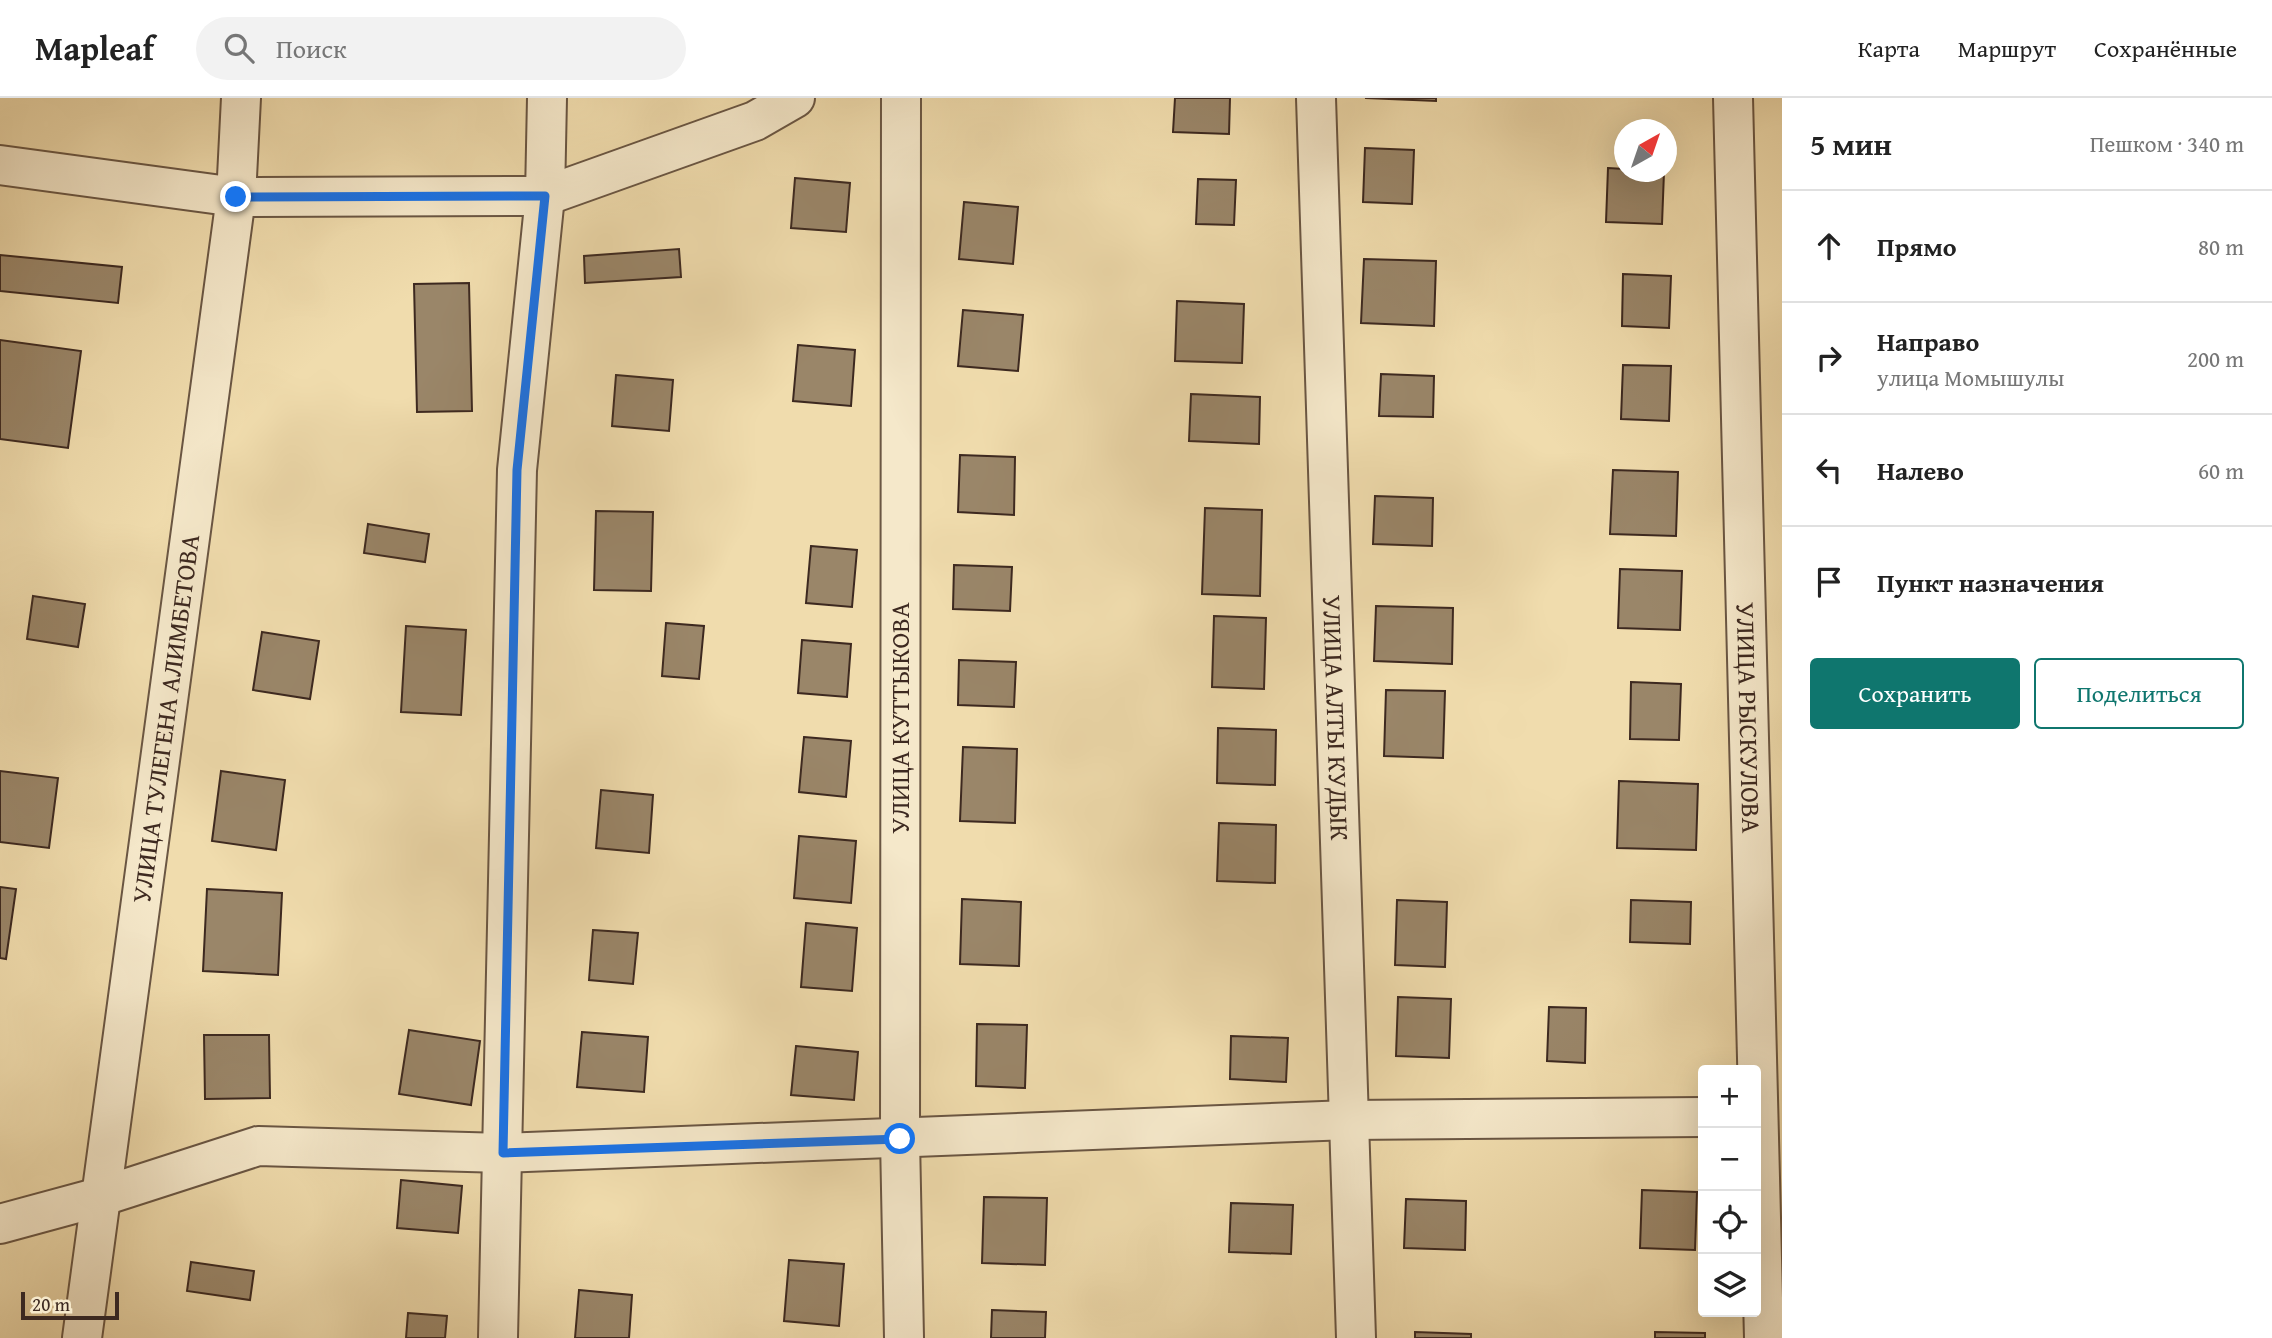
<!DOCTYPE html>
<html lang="ru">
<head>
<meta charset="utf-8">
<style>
  body { margin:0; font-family:"Gentium Book Plus",serif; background:#f2f2f2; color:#222 }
  .controls { position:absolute; right:21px; bottom:21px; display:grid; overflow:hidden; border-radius:7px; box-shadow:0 7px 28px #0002 }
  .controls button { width:63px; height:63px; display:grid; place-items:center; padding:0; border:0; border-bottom:2px solid #e0e0e0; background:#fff; color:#222; font:35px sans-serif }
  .compass { position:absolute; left:1614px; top:21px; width:63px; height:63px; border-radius:50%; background:#fff; box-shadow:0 7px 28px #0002; rotate:40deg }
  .scale { position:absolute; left:21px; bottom:18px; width:98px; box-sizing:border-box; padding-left:7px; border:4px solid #3d2920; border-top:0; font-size:19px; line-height:24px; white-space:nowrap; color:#3d2920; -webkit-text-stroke:5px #f5e8ca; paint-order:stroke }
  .stop { position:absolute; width:21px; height:21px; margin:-16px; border:5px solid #1a73e8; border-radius:50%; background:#fff }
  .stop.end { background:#1a73e8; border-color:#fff; box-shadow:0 2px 7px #0008 }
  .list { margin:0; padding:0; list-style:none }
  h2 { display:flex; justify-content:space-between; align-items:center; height:91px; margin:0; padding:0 28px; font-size:30px }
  h2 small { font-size:23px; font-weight:400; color:#767676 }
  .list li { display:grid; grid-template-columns:46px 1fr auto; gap:21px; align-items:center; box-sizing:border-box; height:112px; padding:0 28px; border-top:2px solid #e0e0e0 }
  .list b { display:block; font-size:26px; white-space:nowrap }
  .list p { margin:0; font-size:23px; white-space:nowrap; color:#767676 }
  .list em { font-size:23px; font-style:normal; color:#767676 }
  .actions { display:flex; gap:14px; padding:21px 28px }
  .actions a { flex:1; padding:16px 0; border:2px solid #0f766e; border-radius:7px; text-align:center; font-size:24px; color:#0f766e }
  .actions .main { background:#0f766e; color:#fff }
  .icon { flex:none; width:38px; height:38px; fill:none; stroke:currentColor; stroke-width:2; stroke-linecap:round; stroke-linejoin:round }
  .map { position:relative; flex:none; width:1782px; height:1240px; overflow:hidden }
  header { display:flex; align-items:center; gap:42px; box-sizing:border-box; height:98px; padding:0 35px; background:#fff; border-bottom:2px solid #e0e0e0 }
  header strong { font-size:33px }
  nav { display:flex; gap:38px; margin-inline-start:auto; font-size:24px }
  .search { width:490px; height:63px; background:#f2f2f2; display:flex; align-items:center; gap:18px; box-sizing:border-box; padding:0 24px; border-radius:38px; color:#767676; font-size:26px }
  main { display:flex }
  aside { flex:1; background:#fff }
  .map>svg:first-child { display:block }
</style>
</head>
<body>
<header>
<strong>Mapleaf</strong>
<div class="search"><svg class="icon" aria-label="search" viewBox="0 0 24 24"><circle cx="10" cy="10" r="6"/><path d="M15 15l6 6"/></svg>Поиск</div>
<nav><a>Карта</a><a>Маршрут</a><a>Сохранённые</a></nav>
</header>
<main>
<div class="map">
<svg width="1782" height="1240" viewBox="0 0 1782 1240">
  <rect width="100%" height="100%" fill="#f0dcad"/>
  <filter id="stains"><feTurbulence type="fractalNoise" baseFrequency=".00286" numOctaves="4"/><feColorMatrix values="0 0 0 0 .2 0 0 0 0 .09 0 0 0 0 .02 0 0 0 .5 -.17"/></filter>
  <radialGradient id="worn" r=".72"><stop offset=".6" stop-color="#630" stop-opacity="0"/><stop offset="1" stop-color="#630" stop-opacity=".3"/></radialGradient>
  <g fill="#9a8669" stroke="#3d2920" stroke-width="2">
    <path d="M1175 0H1230L1229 36 1173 34Z"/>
    <path d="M1365 0H1436V3Z"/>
    <path d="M1365 50 1414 52 1412 106 1363 104Z"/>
    <path d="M1608 70 1624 71V74H1664L1662 126 1606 124Z"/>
    <path d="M795 80 850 85 846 134 791 130Z"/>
    <path d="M1198 81 1236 82 1234 127 1196 126Z"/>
    <path d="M964 104 1018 109 1013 166 959 161Z"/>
    <path d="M679 151 681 179 585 185 584 158Z"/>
    <path d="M0 157 122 169 118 205 0 193Z"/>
    <path d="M1364 161 1436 163 1434 228 1361 225Z"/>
    <path d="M1623 176 1671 178 1669 230 1622 228Z"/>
    <path d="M469 185 472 313 417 314 414 186Z"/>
    <path d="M1177 203 1244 206 1242 265 1175 263Z"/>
    <path d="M963 212 1023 217 1018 273 958 268Z"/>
    <path d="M0 242 81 253 68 350 0 341Z"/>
    <path d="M798 247 855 252 851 308 793 303Z"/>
    <path d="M1623 267 1671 268 1669 323 1621 321Z"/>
    <path d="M1381 276 1434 278 1433 319 1379 318Z"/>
    <path d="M616 277 673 282 669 333 612 328Z"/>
    <path d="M1191 296 1260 299 1259 346 1189 343Z"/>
    <path d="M960 357 1015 359 1014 417 958 414Z"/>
    <path d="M1613 372 1678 374 1676 438 1610 436Z"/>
    <path d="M1375 398 1433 400 1432 448 1373 446Z"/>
    <path d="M1205 410 1262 412 1260 498 1202 496Z"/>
    <path d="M596 413 653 414 651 493 594 492Z"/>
    <path d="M368 426 429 436 425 464 364 455Z"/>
    <path d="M811 448 857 452 852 509 806 505Z"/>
    <path d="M954 467 1012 469 1010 513 953 511Z"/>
    <path d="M1620 471 1682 473 1680 532 1618 530Z"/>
    <path d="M33 498 85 506 78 549 27 541Z"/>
    <path d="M1376 508 1453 510 1452 566 1374 563Z"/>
    <path d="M1214 518 1266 520 1264 591 1212 589Z"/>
    <path d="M666 525 704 528 699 581 662 578Z"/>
    <path d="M406 528 466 532 461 617 401 614Z"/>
    <path d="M262 534 319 543 310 601 253 592Z"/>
    <path d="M802 542 851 546 847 599 798 595Z"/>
    <path d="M959 562 1016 564 1014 609 958 607Z"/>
    <path d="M1631 584 1681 586 1679 642 1630 641Z"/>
    <path d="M1386 592 1445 593 1443 660 1384 658Z"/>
    <path d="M1218 630 1276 632 1275 687 1217 685Z"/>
    <path d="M804 639 851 643 846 699 799 694Z"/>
    <path d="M963 649 1017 651 1015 725 960 723Z"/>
    <path d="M0 673 58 680 49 750 0 744Z"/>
    <path d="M221 673 285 682 276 752 212 743Z"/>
    <path d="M1619 683 1698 686 1696 752 1617 750Z"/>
    <path d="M601 692 653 697 649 755 596 750Z"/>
    <path d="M1219 725 1276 727 1275 785 1217 783Z"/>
    <path d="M799 738 856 743 851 805 794 800Z"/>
    <path d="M0 789 16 791 6 861 0 860Z"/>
    <path d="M207 791 282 795 278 877 203 873Z"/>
    <path d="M962 801 1021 804 1019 868 960 866Z"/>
    <path d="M1397 802 1447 804 1445 869 1395 867Z"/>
    <path d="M1631 802 1691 804 1690 846 1630 844Z"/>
    <path d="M806 825 857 830 852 893 801 889Z"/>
    <path d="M593 832 638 835 633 886 589 882Z"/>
    <path d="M1398 899 1451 901 1449 960 1396 958Z"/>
    <path d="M1549 909 1586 910 1585 965 1547 963Z"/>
    <path d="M977 926 1027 927 1025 990 976 988Z"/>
    <path d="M409 932 480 943 471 1007 399 996Z"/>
    <path d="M582 934 648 939 644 994 577 989Z"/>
    <path d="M204 937H269L270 1000 205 1001Z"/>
    <path d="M1231 938 1288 940 1286 984 1230 981Z"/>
    <path d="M796 948 858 954 854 1002 791 997Z"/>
    <path d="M401 1082 462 1088 458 1135 397 1130Z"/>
    <path d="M1642 1092 1697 1094 1695 1152 1640 1150Z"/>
    <path d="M984 1099 1047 1100 1045 1167 982 1165Z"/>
    <path d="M1406 1101 1466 1103 1465 1152 1404 1150Z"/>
    <path d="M1231 1105 1293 1107 1291 1156 1229 1154Z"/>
    <path d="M789 1162 844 1166 839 1228 784 1223Z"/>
    <path d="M191 1164 254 1173 250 1202 187 1193Z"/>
    <path d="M579 1192 632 1197 629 1240H575Z"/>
    <path d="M992 1212 1046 1214 1045 1240H991Z"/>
    <path d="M408 1215 447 1218 445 1240H406Z"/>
    <path d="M1415 1234 1471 1236V1240H1415Z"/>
    <path d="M1655 1234 1705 1235V1240H1655Z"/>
  </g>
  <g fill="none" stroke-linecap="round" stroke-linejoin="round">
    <g stroke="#6a5643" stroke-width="42">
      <g id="minor">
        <path d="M901 0 900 1041 904 1240"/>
        <path id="s1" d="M1316 0 1356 1240"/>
        <path id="s2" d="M1733 0 1764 1240"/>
        <path d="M0 67 236 99 545 98 755 23 795 0"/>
        <path d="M0 1126 103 1098 258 1048 503 1055 1349 1022 1703 1019"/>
        <path id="s3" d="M82 1240 236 99 241 0"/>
        <path d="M498 1240 517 372 545 98 547 0"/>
      </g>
    </g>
    <use href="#minor" stroke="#f5e8ca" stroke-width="38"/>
  </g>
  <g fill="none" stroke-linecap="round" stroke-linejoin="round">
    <path stroke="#1a73e8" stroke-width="9" d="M236 99 545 98 517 372 503 1055 900 1041"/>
  </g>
  <g text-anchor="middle" stroke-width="6" stroke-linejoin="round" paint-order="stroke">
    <g font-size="26" fill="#3d2920" stroke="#f5e8ca">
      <text dy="9" stroke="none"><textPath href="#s3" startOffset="625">УЛИЦА ТУЛЕГЕНА АЛИМБЕТОВА</textPath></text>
      <text transform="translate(900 620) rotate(-90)" y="9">УЛИЦА КУТТЫКОВА</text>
      <text dy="9" stroke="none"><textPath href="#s1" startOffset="620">УЛИЦА АЛТЫ КУДЫК</textPath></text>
      <text dy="9" stroke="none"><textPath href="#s2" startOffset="620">УЛИЦА РЫСКУЛОВА</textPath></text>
    </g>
  </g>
  <rect width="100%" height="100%" filter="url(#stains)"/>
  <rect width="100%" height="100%" fill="url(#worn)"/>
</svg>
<div class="controls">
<button>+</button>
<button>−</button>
<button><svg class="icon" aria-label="locate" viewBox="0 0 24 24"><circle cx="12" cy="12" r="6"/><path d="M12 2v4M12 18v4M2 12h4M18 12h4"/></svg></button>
<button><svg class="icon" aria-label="layers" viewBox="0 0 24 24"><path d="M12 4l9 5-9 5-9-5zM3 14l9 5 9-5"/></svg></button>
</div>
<svg class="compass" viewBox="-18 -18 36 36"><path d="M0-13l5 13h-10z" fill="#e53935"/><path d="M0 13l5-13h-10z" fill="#767676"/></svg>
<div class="scale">20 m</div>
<div class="stop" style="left:900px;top:1041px"></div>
<div class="stop end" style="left:236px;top:99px"></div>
</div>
<aside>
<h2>5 мин<small>Пешком · 340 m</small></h2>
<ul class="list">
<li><svg class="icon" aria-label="ahead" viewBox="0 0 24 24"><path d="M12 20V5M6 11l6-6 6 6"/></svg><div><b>Прямо</b></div><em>80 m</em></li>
<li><svg class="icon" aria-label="right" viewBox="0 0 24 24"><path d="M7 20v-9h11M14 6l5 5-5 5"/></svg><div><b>Направо</b><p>улица Момышулы</p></div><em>200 m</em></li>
<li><svg class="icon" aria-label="left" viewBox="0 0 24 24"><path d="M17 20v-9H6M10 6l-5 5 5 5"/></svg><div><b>Налево</b></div><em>60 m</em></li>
<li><svg class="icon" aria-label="arrive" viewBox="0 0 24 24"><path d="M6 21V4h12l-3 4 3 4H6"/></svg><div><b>Пункт назначения</b></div></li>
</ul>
<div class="actions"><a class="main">Сохранить</a><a>Поделиться</a></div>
</aside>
</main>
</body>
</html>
